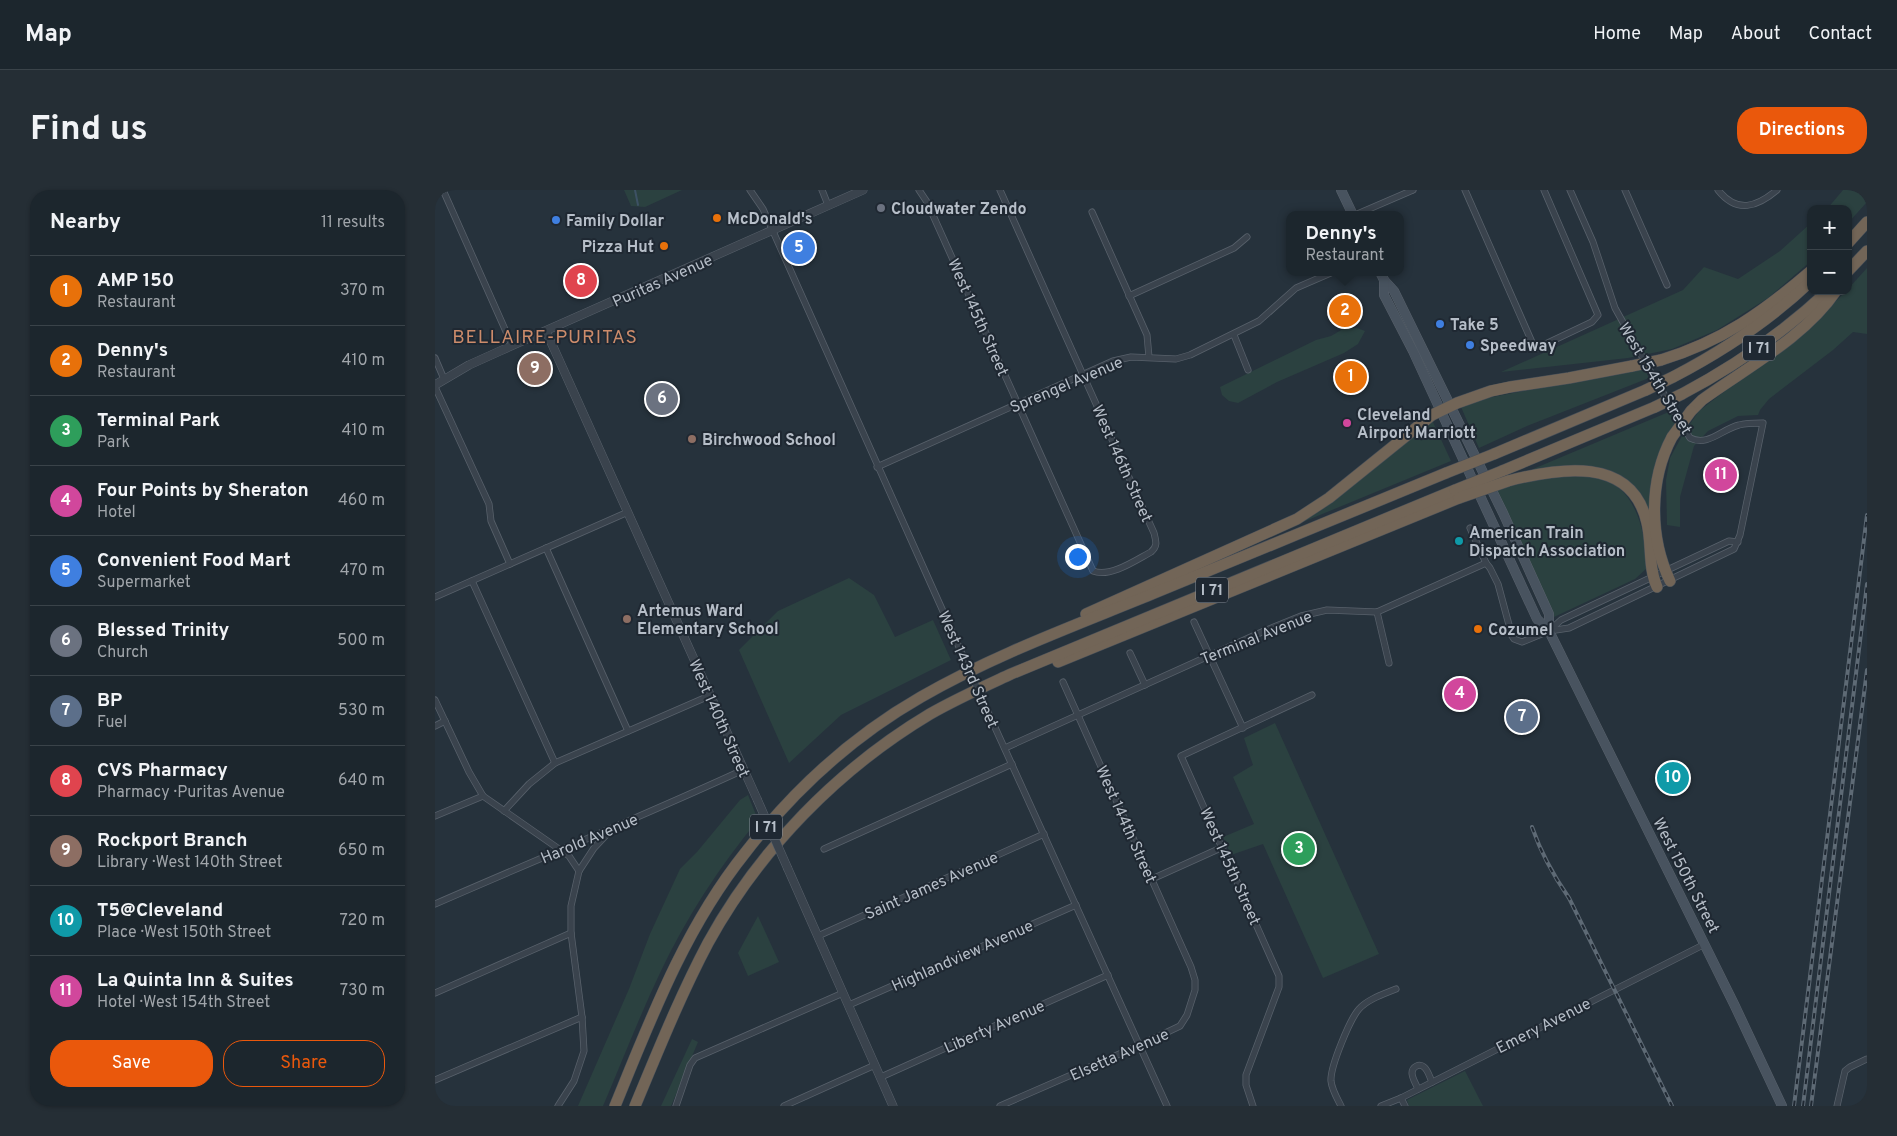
<!DOCTYPE html>
<html lang="en">
<head>
<meta charset="utf-8">
<style>
  body { margin:0; font-family:Overpass,sans-serif; background:#252e35; color:#f1f3f6 }
  .controls { position:absolute; right:15px; top:15px; display:grid; overflow:hidden; border-radius:10px; box-shadow:0 1px 4px #0004 }
  .controls button { width:45px; height:45px; display:grid; place-items:center; padding:0; border:0; border-bottom:1px solid #3a4349; background:#1c262d; color:#f1f3f6; font:25px sans-serif }
  .you { position:absolute; left:642px; top:366px; width:18px; height:18px; margin:-12px; border:4px solid #fff; border-radius:50%; background:#1a73e8; box-shadow:0 0 0 8px #1a73e833 }
  .badge { display:grid; place-items:center; width:32px; height:32px; border-radius:50%; background:#ea580c; color:#fff; font-size:16px; font-weight:700 }
  .pin { position:absolute; translate:-50% -50%; border:2px solid #fff; box-shadow:0 1px 5px #0006 }
  .popup { position:absolute; left:851px; top:21px; width:118px; height:65px; box-sizing:border-box; display:grid; place-content:center; border-radius:10px; background:#1c262d; filter:drop-shadow(0 1px 4px #0005); font-size:16px; white-space:nowrap; color:#a0a5aa }
  .popup b { font-size:19px; color:#f1f3f6 }
  .popup::after { content:''; position:absolute; left:50%; top:100%; margin-left:-10px; border:10px solid transparent; border-top-color:#1c262d }
  .list { margin:0; padding:0; list-style:none }
  h2 { display:flex; justify-content:space-between; align-items:center; height:65px; margin:0; padding:0 20px; font-size:21px }
  h2 small { font-size:16px; font-weight:400; color:#a0a5aa }
  .list li { display:grid; grid-template-columns:32px 1fr auto; gap:15px; align-items:center; box-sizing:border-box; height:70px; padding:0 20px; border-top:1px solid #3a4349 }
  .list b { display:block; font-size:19px; white-space:nowrap }
  .list p { margin:0; font-size:16px; white-space:nowrap; color:#a0a5aa }
  .list em { font-size:16px; font-style:normal; color:#a0a5aa }
  .actions { display:flex; gap:10px; padding:15px 20px }
  .actions a { flex:1; padding:11px 0; border:1px solid #ea580c; border-radius:20px; text-align:center; font-size:18px; color:#ea580c }
  .actions .main { background:#ea580c; color:#fff }
  .map { position:relative; flex:none; width:1432px; height:916px; overflow:hidden; border-radius:20px }
  header { display:flex; align-items:center; gap:30px; box-sizing:border-box; height:70px; padding:0 25px; background:#1c262d; border-bottom:1px solid #3a4349 }
  header strong { font-size:24px }
  nav { display:flex; gap:28px; margin-inline-start:auto; font-size:18px }
  .intro { display:flex; align-items:center; justify-content:space-between; box-sizing:border-box; height:120px; padding:0 30px }
  h1 { margin:0; font-size:35px }
  .button { padding:12px 22px; border-radius:20px; background:#ea580c; color:#fff; font-size:18px; font-weight:700 }
  main { display:flex; gap:30px; padding:0 30px }
  aside { flex:1; background:#1c262d; border-radius:20px; box-shadow:0 1px 4px #0004 }
  .map>svg:first-child { display:block }
</style>
</head>
<body>
<header>
<strong>Map</strong>
<nav><a>Home</a><a>Map</a><a>About</a><a>Contact</a></nav>
</header>
<div class="intro"><h1>Find us</h1><a class="button">Directions</a></div>
<main>
<aside>
<h2>Nearby<small>11 results</small></h2>
<ul class="list">
<li><span class="badge" style="background:#e8710a">1</span><div><b>AMP 150</b><p>Restaurant</p></div><em>370 m</em></li>
<li><span class="badge" style="background:#e8710a">2</span><div><b>Denny's</b><p>Restaurant</p></div><em>410 m</em></li>
<li><span class="badge" style="background:#2e9e5b">3</span><div><b>Terminal Park</b><p>Park</p></div><em>410 m</em></li>
<li><span class="badge" style="background:#d1479c">4</span><div><b>Four Points by Sheraton</b><p>Hotel</p></div><em>460 m</em></li>
<li><span class="badge" style="background:#3f7fe0">5</span><div><b>Convenient Food Mart</b><p>Supermarket</p></div><em>470 m</em></li>
<li><span class="badge" style="background:#6b7280">6</span><div><b>Blessed Trinity</b><p>Church</p></div><em>500 m</em></li>
<li><span class="badge" style="background:#5c6f8a">7</span><div><b>BP</b><p>Fuel</p></div><em>530 m</em></li>
<li><span class="badge" style="background:#e0444e">8</span><div><b>CVS Pharmacy</b><p>Pharmacy · Puritas Avenue</p></div><em>640 m</em></li>
<li><span class="badge" style="background:#8d6e63">9</span><div><b>Rockport Branch</b><p>Library · West 140th Street</p></div><em>650 m</em></li>
<li><span class="badge" style="background:#0f9aa8">10</span><div><b>T5@Cleveland</b><p>Place · West 150th Street</p></div><em>720 m</em></li>
<li><span class="badge" style="background:#d1479c">11</span><div><b>La Quinta Inn &amp; Suites</b><p>Hotel · West 154th Street</p></div><em>730 m</em></li>
</ul>
<div class="actions"><a class="main">Save</a><a>Share</a></div>
</aside>
<div class="map">
<svg width="1432" height="916" viewBox="0 0 1432 916">
  <rect width="100%" height="100%" fill="#26323c"/>
  <g fill="#2b4140">
    <path d="M189 0H247L210 17 196 16Z"/>
    <path d="M1408 0H1432V12L1413 33V19H1392Z"/>
    <path d="M1376 33V71L1333 108 1306 125 1282 140 1237 159 1193 168 1066 182 1248 100 1269 77 1303 89 1345 61Z"/>
    <path d="M1432 78V144L1418 142 1398 160 1334 209 1325 220 1323 225 1303 226 1273 241 1259 256 1245 307V337L1232 335 1231 290 1235 268 1248 244 1264 221 1383 129 1411 101H1413V99Z"/>
    <path d="M922 138 930 141 923 154 909 163 842 192 803 213 794 211 787 205 785 197 881 150 896 146 908 139Z"/>
    <path d="M1209 178 1214 188 1092 236 1044 258 1026 217 1047 209Z"/>
    <path d="M1236 221 1242 232 1219 279 1214 325 1186 287 1162 277 1141 276 1099 282 1098 279Z"/>
    <path d="M997 230 1016 271 863 334Z"/>
    <path d="M1134 283C1151 285 1169 286 1183 297 1205 315 1212 352 1211 379L1200 389 1119 427 1060 301 1082 294Z"/>
    <path d="M414 388 439 405 460 447 498 430 516 470 406 525 354 573 304 460 343 421Z"/>
    <path d="M840 533 944 764 888 788 828 654 796 665 788 647 819 634 798 587 818 575 809 548Z"/>
    <path d="M313 605 323 630C284 677 251 728 225 783 204 827 187 872 168 916H143L194 799 215 744 245 679 262 662 305 610Z"/>
    <path d="M323 726 344 772 313 786 303 763Z"/>
    <path d="M257 849 263 852 236 916H226Z"/>
    <path d="M1030 881 1048 916H974L972 910Z"/>
  </g>
  <g fill="none" stroke-linecap="round" stroke-linejoin="round">
    <path stroke="#3d5164" stroke-width="2" d="M200 0 203 15"/>
    <g stroke="#58616b" stroke-width="7">
      <g id="minor">
        <path d="M8 0 77 155"/>
        <path d="M315 0 328 19 524 457"/>
        <path d="M387 0 393 15"/>
        <path d="M484 0 492 12 658 381C675 388 701 370 716 362 723 356 721 351 719 343L565 0"/>
        <path d="M1030 0 1100 159 1157 132 1163 125 1109 0"/>
        <path d="M1190 0 1232 95"/>
        <path d="M1283 0C1302 24 1322 17 1342 0"/>
        <path d="M657 22 712 145 714 167"/>
        <path d="M920 25 978 0"/>
        <path d="M694 106 799 58 812 47"/>
        <path d="M799 145 813 180"/>
        <path d="M0 168 9 189"/>
        <path d="M0 197 54 314 56 331 75 374"/>
        <path d="M442 277 678 171 696 167 741 169 755 165 824 131 861 98 898 82"/>
        <path d="M1035 338 1051 373 1055 378 1063 394 1077 446 1079 449 1087 452 1114 441 1126 430 1294 351 1303 352"/>
        <path d="M111 358 193 541"/>
        <path d="M37 391 120 573"/>
        <path d="M0 407 193 322"/>
        <path d="M942 422 954 473"/>
        <path d="M759 432 808 538"/>
        <path d="M1114 441 1134 438 1299 359 1305 345 1328 233C1320 233 1311 233 1304 235 1287 239 1273 257 1255 248L1214 179 1180 118 1158 52 1135 0"/>
        <path d="M695 463 710 495"/>
        <path d="M0 510 34 582 48 606 134 666 144 681"/>
        <path d="M553 522 732 916"/>
        <path d="M0 536 10 531"/>
        <path d="M570 558 829 441 866 426 892 420 942 422 1051 373"/>
        <path d="M69 621 94 594 120 573 274 506"/>
        <path d="M0 626 48 606"/>
        <path d="M389 659 577 574"/>
        <path d="M717 689 788 657"/>
        <path d="M0 714C103 669 206 627 308 580"/>
        <path d="M383 746 609 644"/>
        <path d="M0 803 136 743"/>
        <path d="M414 815 641 715"/>
        <path d="M446 887 673 785"/>
        <path d="M0 890 147 827"/>
        <path d="M983 899C981 894 977 888 977 883 977 877 984 873 989 877 993 880 995 888 997 892"/>
        <path d="M966 908 970 916"/>
        <path d="M123 916 139 891 149 861 147 827 136 743V716L144 681 159 658 174 642"/>
        <path d="M241 916 255 875 260 868 408 803"/>
        <path d="M349 916 440 875"/>
        <path d="M565 916 705 855 745 836 752 825 760 800V790L756 777 628 492"/>
        <path d="M818 916 811 895V885L844 797V786L746 566 877 505"/>
        <path d="M906 916C902 908 897 900 896 891 895 877 915 829 924 819 933 809 949 804 961 799"/>
        <path d="M946 916 966 908 1270 754"/>
        <path d="M1402 916 1410 881 1415 877 1432 869"/>
      </g>
    </g>
    <g stroke="#58616b" stroke-width="9">
      <g id="tertiary">
        <path d="M111 141 322 609"/>
        <path d="M0 195 34 175 65 161 428 0"/>
        <path d="M353 679 458 916"/>
      </g>
    </g>
    <g stroke="#58616b" stroke-width="10">
      <g id="secondary">
        <path d="M906 0 918 25"/>
        <path d="M945 82 949 90 959 101 1068 323 1114 424V441"/>
        <path d="M949 90V105L978 161 1102 429 1114 441 1299 814 1347 916"/>
      </g>
    </g>
    <g stroke="#454e58" stroke-width="12">
      <g id="motorway">
        <path d="M1413 53 1432 32"/>
        <path d="M1413 81 1432 61"/>
        <path d="M1226 170C1288 151 1328 122 1376 81"/>
        <path d="M1238 187C1288 161 1335 130 1376 91"/>
        <path d="M1247 204C1300 176 1349 142 1393 101"/>
        <path d="M1256 221 1267 210C1311 178 1370 147 1401 101"/>
        <path d="M1059 264 1211 200"/>
        <path d="M1067 281 1220 217"/>
        <path d="M1073 291C1123 278 1197 265 1212 333 1217 354 1213 377 1222 397"/>
        <path d="M1235 391C1214 347 1214 290 1237 247"/>
        <path d="M651 424 862 329 894 308 997 225 1022 213 1056 201 1075 197 1134 188 1197 176"/>
        <path d="M623 472 1024 308"/>
        <path d="M180 916C216 828 250 738 310 663 358 601 418 546 486 507 559 465 639 436 717 404 815 364 913 323 1011 283"/>
        <path d="M200 916C223 861 245 806 273 753 324 660 403 579 495 524 521 509 548 497 576 484L1020 300"/>
      </g>
    </g>
    <use href="#minor" stroke="#3a434d" stroke-width="5.5"/>
    <use href="#tertiary" stroke="#3a434d" stroke-width="8"/>
    <use href="#secondary" stroke="#48535f" stroke-width="9"/>
    <use href="#motorway" stroke="#726557" stroke-width="11"/>
    <g stroke="#5e6a75" stroke-width="4">
      <g id="rail">
        <path d="M1097 637C1106 663 1118 685 1134 708L1237 916"/>
        <path d="M1359 916 1432 325"/>
        <path d="M1368 916 1432 394"/>
        <path d="M1376 916 1432 480"/>
      </g>
    </g>
    <use href="#rail" stroke="#1f2832" stroke-width="2" stroke-dasharray="5.5" stroke-linecap="butt"/>
    <g stroke="#58616b" stroke-width="7" stroke-linecap="butt">
      <path id="minor-bridge" d="M524 457 553 522"/>
    </g>
    <g stroke="#58616b" stroke-width="9" stroke-linecap="butt">
      <path id="tertiary-bridge" d="M322 609 353 679"/>
    </g>
    <g stroke="#454e58" stroke-width="12" stroke-linecap="butt">
      <g id="motorway-bridge">
        <path d="M1197 176 1226 170"/>
        <path d="M1211 200 1238 187"/>
        <path d="M1220 217 1247 204"/>
        <path d="M1237 247 1256 221"/>
        <path d="M1011 283 1059 264"/>
        <path d="M1020 300 1067 281"/>
        <path d="M1024 308 1073 291"/>
      </g>
    </g>
    <use href="#minor-bridge" stroke="#3a434d" stroke-width="5.5"/>
    <use href="#tertiary-bridge" stroke="#3a434d" stroke-width="8"/>
    <use href="#motorway-bridge" stroke="#726557" stroke-width="11"/>
  </g>
  <circle fill="#6b7280" stroke="#1f2832" stroke-width="2" cx="446" cy="18" r="5"/>
  <g fill="#e8710a" stroke="#1f2832" stroke-width="2">
    <circle cx="282" cy="28" r="5"/>
    <circle cx="229" cy="56" r="5"/>
    <circle cx="1043" cy="439" r="5"/>
  </g>
  <g fill="#3f7fe0" stroke="#1f2832" stroke-width="2">
    <circle cx="121" cy="30" r="5"/>
    <circle cx="1005" cy="134" r="5"/>
    <circle cx="1035" cy="155" r="5"/>
  </g>
  <circle fill="#d1479c" stroke="#1f2832" stroke-width="2" cx="912" cy="233" r="5"/>
  <g fill="#8d6e63" stroke="#1f2832" stroke-width="2">
    <circle cx="257" cy="249" r="5"/>
    <circle cx="192" cy="429" r="5"/>
  </g>
  <circle fill="#0f9aa8" stroke="#1f2832" stroke-width="2" cx="1024" cy="351" r="5"/>
  <g text-anchor="middle" stroke-width="4" stroke-linejoin="round" paint-order="stroke">
    <g fill="#1f2832" stroke="#89919b" stroke-width="1">
      <rect x="1308" y="145.5" width="32" height="25" rx="4"/>
      <rect x="761" y="387.5" width="32" height="25" rx="4"/>
      <rect x="315" y="624.5" width="32" height="25" rx="4"/>
    </g>
    <g font-size="15" font-weight="bold" fill="#b6bec8">
      <text x="1324" y="163">I 71</text>
      <text x="777" y="405">I 71</text>
      <text x="331" y="642">I 71</text>
    </g>
    <g font-size="16" font-weight="bold" fill="#b6bec8" stroke="#1f2832" text-anchor="start">
      <text x="456" y="24">Cloudwater Zendo</text>
      <text x="292" y="34">McDonald's</text>
      <text x="131" y="36">Family Dollar</text>
      <text x="219" y="62" text-anchor="end">Pizza Hut</text>
      <text x="1015" y="140">Take 5</text>
      <text x="1045" y="161">Speedway</text>
      <text x="922" y="230">Cleveland<tspan x="922" dy="18">Airport Marriott</tspan></text>
      <text x="267" y="255">Birchwood School</text>
      <text x="1034" y="348">American Train<tspan x="1034" dy="18">Dispatch Association</tspan></text>
      <text x="202" y="426">Artemus Ward<tspan x="202" dy="18">Elementary School</tspan></text>
      <text x="1053" y="445">Cozumel</text>
    </g>
    <g font-size="16" fill="#b6bec8" stroke="#1f2832">
      <text transform="translate(227 90) rotate(-24)" y="6">Puritas Avenue</text>
      <text transform="translate(544 127) rotate(66)" y="6">West 145th Street</text>
      <text transform="translate(1221 188) rotate(59)" y="6">West 154th Street</text>
      <text transform="translate(631 194) rotate(-23)" y="6">Sprengel Avenue</text>
      <text transform="translate(688 273) rotate(66)" y="6">West 146th Street</text>
      <text transform="translate(821 447) rotate(-22)" y="6">Terminal Avenue</text>
      <text transform="translate(534 479) rotate(66)" y="6">West 143rd Street</text>
      <text transform="translate(285 528) rotate(66)" y="6">West 140th Street</text>
      <text transform="translate(692 634) rotate(66)" y="6">West 144th Street</text>
      <text transform="translate(154 648) rotate(-23)" y="6">Harold Avenue</text>
      <text transform="translate(796 676) rotate(66)" y="6">West 145th Street</text>
      <text transform="translate(1252 685) rotate(63)" y="6">West 150th Street</text>
      <text transform="translate(496 695) rotate(-24)" y="6">Saint James Avenue</text>
      <text transform="translate(527 765) rotate(-24)" y="6">Highlandview Avenue</text>
      <text transform="translate(1108 835) rotate(-27)" y="6">Emery Avenue</text>
      <text transform="translate(559 836) rotate(-24)" y="6">Liberty Avenue</text>
      <text transform="translate(684 864) rotate(-24)" y="6">Elsetta Avenue</text>
    </g>
    <g font-size="19" letter-spacing="1" fill="#cd8c6b" stroke="#1f2832">
      <text x="110" y="153">BELLAIRE-PURITAS</text>
    </g>
  </g>
</svg>
<div class="controls">
<button>+</button>
<button>−</button>
</div>
<div class="you"></div>
<div class="pin badge" style="left:916px;top:187px;background:#e8710a">1</div>
<div class="pin badge" style="left:910px;top:121px;background:#e8710a">2</div>
<div class="popup"><b>Denny's</b>Restaurant</div>
<div class="pin badge" style="left:864px;top:659px;background:#2e9e5b">3</div>
<div class="pin badge" style="left:1025px;top:504px;background:#d1479c">4</div>
<div class="pin badge" style="left:364px;top:58px;background:#3f7fe0">5</div>
<div class="pin badge" style="left:227px;top:209px;background:#6b7280">6</div>
<div class="pin badge" style="left:1087px;top:527px;background:#5c6f8a">7</div>
<div class="pin badge" style="left:146px;top:91px;background:#e0444e">8</div>
<div class="pin badge" style="left:100px;top:179px;background:#8d6e63">9</div>
<div class="pin badge" style="left:1238px;top:588px;background:#0f9aa8">10</div>
<div class="pin badge" style="left:1286px;top:285px;background:#d1479c">11</div>
</div>
</main>
</body>
</html>
